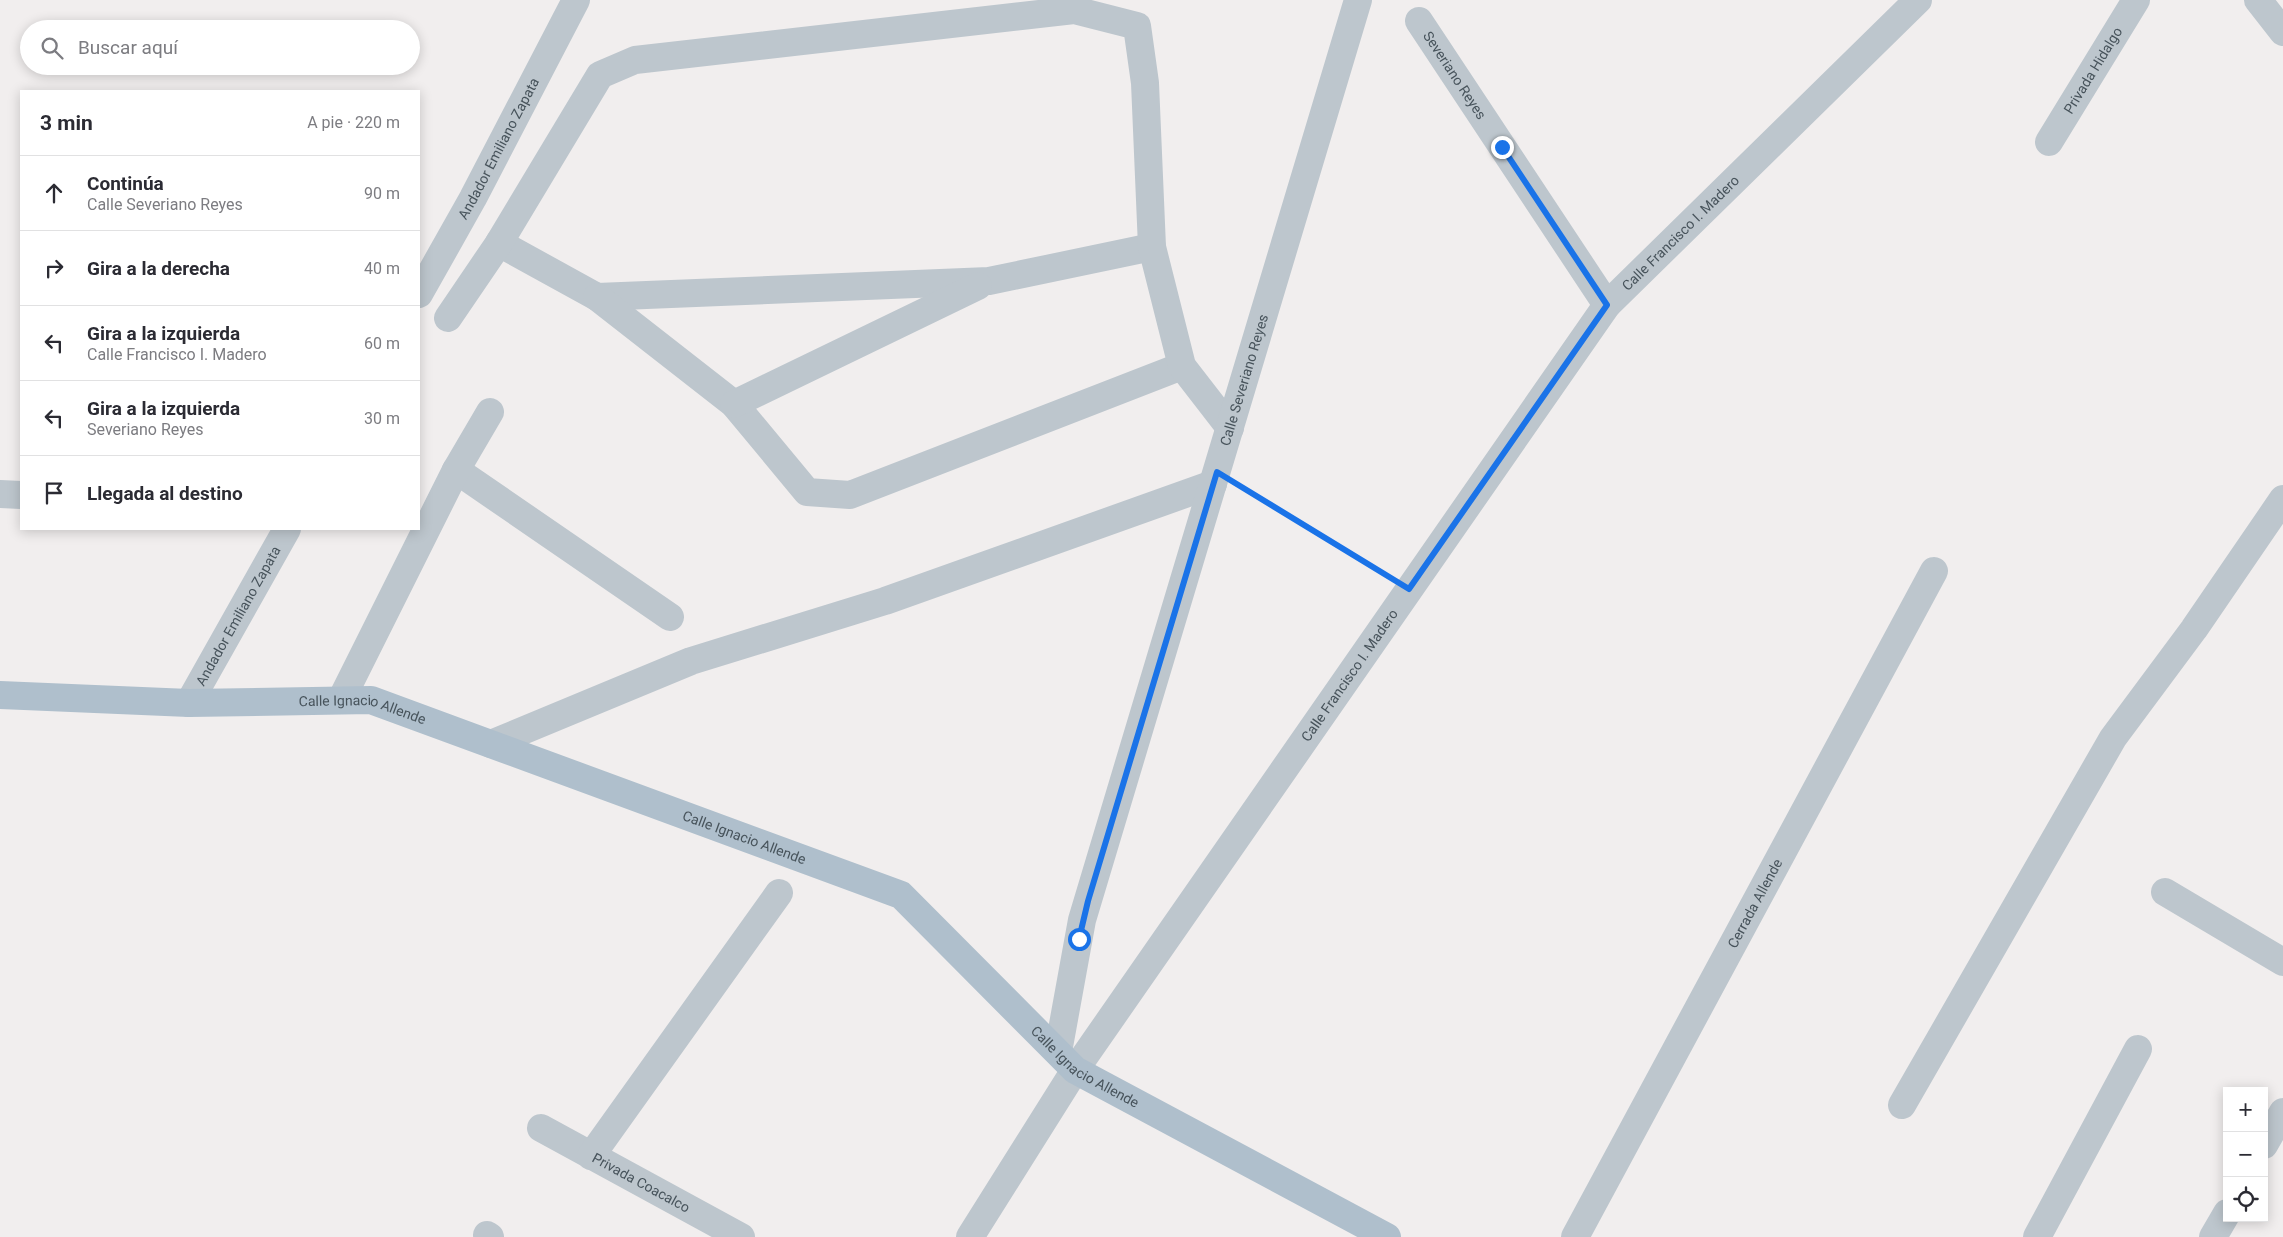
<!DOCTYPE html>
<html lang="es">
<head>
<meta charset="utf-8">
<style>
  body { margin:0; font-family:Roboto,sans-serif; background:#f2f2f3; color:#2b2b33 }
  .controls { position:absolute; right:15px; bottom:15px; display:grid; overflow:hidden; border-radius:0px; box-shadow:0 2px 12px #0003 }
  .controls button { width:45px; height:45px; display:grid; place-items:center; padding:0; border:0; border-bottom:1px solid #e1e1e2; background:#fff; color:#2b2b33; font:25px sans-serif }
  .stop { position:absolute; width:15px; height:15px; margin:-11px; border:4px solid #1a73e8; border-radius:50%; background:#fff }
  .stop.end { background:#1a73e8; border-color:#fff; box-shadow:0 1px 5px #0008 }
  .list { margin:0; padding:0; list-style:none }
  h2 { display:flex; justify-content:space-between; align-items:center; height:65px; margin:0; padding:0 20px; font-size:21px }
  h2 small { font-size:16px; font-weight:400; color:#7c7c81 }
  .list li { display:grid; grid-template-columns:32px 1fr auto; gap:15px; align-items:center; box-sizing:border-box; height:75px; padding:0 20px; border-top:1px solid #e1e1e2 }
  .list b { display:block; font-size:19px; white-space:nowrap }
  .list p { margin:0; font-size:16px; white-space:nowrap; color:#7c7c81 }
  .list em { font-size:16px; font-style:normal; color:#7c7c81 }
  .icon { flex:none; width:28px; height:28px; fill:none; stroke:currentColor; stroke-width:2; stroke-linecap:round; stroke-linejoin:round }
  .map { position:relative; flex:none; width:2283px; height:1237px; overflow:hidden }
  .search { position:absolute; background:#fff; box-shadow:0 2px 12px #0003; left:20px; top:20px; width:400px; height:55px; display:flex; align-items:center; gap:12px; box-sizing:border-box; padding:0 18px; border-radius:28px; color:#7c7c81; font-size:19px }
  .panel { position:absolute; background:#fff; box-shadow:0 2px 12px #0003; left:20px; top:90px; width:400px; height:440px; border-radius:0px }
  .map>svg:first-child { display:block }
</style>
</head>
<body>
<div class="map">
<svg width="2283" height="1237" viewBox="0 0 2283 1237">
  <rect width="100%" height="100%" fill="#f1eeee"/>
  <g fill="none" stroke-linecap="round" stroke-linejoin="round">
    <path stroke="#78c99d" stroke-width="3" stroke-dasharray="4 2.5" stroke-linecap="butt" d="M1246 489 1381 572"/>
    <g stroke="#bdc6cd" stroke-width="28">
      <path d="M2258 0 2283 32"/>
      <path id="s1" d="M1419 21 1607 305"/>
      <path id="s2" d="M2049 142 2136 0"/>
      <path d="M499 243 597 297 989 281 1152 247"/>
      <path id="s3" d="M419 294 473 198 576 0"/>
      <path d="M597 297 734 404 807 492 850 495 1182 366"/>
      <path d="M448 318 499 243 600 75 635 60 1074 10 1137 26 1145 83 1152 247 1182 366 1230 428"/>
      <path d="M734 404 978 286"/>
      <path d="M456 470 670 617"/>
      <path d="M0 494 21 495"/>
      <path d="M341 700 456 470 490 412"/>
      <path id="s4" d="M189 703 287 529"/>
      <path d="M491 744 691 661 885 601 1213 484"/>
      <path d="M2165 892 2283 962"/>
      <path id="s5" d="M1058 1052 1082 920 1358 0"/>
      <path d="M1902 1105 2113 738 2194 629 2283 499"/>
      <path id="s6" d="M541 1128 741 1237"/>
      <path d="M2264 1145 2283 1112"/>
      <path d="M591 1156 779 893"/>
      <path d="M487 1235 490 1237"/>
      <path id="s7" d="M970 1237 1075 1070 1607 305 1918 0"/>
      <path id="s8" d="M1575 1237 1934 571"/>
      <path d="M2037 1237 2138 1049"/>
      <path d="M2213 1237 2227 1213"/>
    </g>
    <path stroke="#afbfcc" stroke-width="28" id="s9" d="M0 695 189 703 371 700 901 895 1075 1070 1387 1237"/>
  </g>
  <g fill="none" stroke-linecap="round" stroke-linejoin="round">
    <path stroke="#1a73e8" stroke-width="6" d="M1079 939 1088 901 1217 472 1409 589 1607 305 1502 147"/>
  </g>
  <g text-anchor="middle" stroke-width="4" stroke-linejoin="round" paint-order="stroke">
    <g font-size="14" fill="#47535b" stroke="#fff">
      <text dy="5" stroke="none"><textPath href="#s2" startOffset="84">Privada Hidalgo</textPath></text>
      <text dy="5" stroke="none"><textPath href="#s1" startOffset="65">Severiano Reyes</textPath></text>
      <text dy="5" stroke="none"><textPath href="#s3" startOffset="166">Andador Emiliano Zapata</textPath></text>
      <text dy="5" stroke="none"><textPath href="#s7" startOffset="1232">Calle Francisco I. Madero</textPath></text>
      <text dy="5" stroke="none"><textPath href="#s5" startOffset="698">Calle Severiano Reyes</textPath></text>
      <text dy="5" stroke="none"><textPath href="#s4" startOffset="100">Andador Emiliano Zapata</textPath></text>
      <text dy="5" stroke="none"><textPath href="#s7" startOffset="678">Calle Francisco I. Madero</textPath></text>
      <text dy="5" stroke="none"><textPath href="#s9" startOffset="364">Calle Ignacio Allende</textPath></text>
      <text dy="5" stroke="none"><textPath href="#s9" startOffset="769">Calle Ignacio Allende</textPath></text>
      <text dy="5" stroke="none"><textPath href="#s8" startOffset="379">Cerrada Allende</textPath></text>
      <text dy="5" stroke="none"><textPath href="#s9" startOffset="1189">Calle Ignacio Allende</textPath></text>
      <text dy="5" stroke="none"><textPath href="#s6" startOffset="114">Privada Coacalco</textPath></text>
    </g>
  </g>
</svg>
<div class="controls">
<button>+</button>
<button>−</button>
<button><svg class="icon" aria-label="locate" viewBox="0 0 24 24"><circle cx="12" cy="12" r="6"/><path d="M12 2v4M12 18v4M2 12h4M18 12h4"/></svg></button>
</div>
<div class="stop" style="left:1079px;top:939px"></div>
<div class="stop end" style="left:1502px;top:147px"></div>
<div class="search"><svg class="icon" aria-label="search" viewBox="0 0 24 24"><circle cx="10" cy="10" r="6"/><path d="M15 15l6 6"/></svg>Buscar aquí</div>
<section class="panel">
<h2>3 min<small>A pie · 220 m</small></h2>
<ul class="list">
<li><svg class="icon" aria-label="ahead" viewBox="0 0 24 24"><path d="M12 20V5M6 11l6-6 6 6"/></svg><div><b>Continúa</b><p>Calle Severiano Reyes</p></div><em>90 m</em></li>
<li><svg class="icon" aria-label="right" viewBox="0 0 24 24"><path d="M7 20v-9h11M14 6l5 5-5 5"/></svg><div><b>Gira a la derecha</b></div><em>40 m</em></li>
<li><svg class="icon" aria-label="left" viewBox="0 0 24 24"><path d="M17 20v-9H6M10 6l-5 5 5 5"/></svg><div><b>Gira a la izquierda</b><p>Calle Francisco I. Madero</p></div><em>60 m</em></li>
<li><svg class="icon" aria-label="left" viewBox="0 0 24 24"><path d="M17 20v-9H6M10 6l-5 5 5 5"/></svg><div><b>Gira a la izquierda</b><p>Severiano Reyes</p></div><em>30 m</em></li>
<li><svg class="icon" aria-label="arrive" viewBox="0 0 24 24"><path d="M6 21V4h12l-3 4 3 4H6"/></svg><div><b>Llegada al destino</b></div></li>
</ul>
</section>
</div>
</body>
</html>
